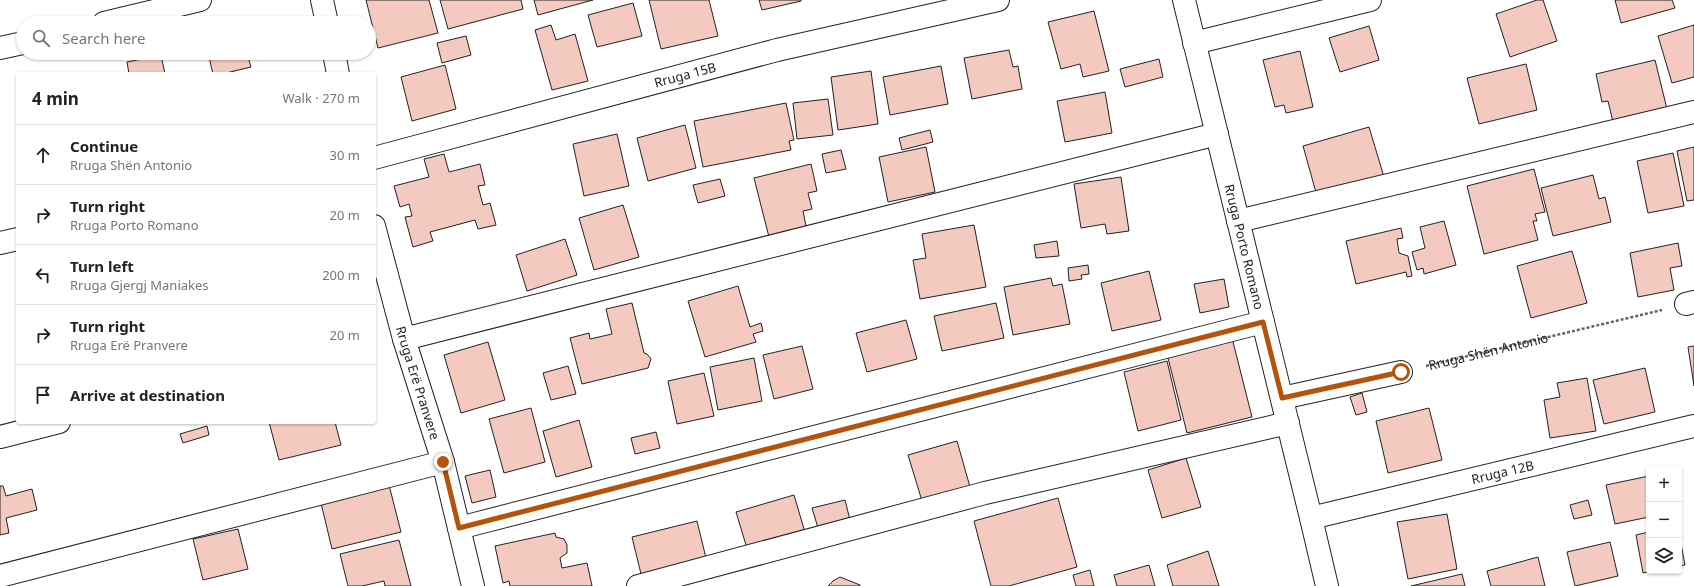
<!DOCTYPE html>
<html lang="en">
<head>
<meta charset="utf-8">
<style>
  body { margin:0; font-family:"Noto Sans",sans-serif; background:#f2f2f2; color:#222 }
  .controls { position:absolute; right:12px; bottom:12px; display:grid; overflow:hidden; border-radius:4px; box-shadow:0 1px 3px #0004 }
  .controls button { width:36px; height:36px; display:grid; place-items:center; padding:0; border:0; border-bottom:1px solid #e0e0e0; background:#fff; color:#222; font:20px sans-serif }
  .stop { position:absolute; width:12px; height:12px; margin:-9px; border:3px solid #b45309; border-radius:50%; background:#fff }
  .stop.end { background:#b45309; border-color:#fff; box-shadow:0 1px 4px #0008 }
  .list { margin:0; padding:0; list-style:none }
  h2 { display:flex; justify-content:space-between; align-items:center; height:52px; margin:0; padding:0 16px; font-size:17px }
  h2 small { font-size:13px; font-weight:400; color:#767676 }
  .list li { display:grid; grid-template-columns:26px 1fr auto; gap:12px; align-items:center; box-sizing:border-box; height:60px; padding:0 16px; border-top:1px solid #e0e0e0 }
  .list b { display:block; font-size:15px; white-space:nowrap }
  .list p { margin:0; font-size:13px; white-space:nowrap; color:#767676 }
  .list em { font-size:13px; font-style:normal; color:#767676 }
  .icon { flex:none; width:22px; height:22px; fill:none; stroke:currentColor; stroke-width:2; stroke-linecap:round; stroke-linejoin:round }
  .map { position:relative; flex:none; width:1694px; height:586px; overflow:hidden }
  .search { position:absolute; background:#fff; box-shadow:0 1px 3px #0004; left:16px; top:16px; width:360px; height:44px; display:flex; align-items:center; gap:10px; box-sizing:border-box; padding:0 14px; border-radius:22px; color:#767676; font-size:15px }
  .panel { position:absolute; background:#fff; box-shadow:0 1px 3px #0004; left:16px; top:72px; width:360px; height:352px; border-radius:4px }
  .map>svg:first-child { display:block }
</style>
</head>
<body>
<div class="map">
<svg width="1694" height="586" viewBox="0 0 1694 586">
  <rect width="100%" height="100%" fill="#fff"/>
  <g fill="#f3c9c0" stroke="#222">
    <path d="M366 0H429L438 33 378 48Z"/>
    <path d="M440 0H521L523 9 448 29Z"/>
    <path d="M534 0H593L538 15Z"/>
    <path d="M649 0H709L718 36 661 49Z"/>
    <path d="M759 0H801V1L762 10Z"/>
    <path d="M1537 0H1543L1557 41 1510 57 1496 14Z"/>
    <path d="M1615 0H1672L1675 8 1621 23Z"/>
    <path d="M633 3 642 36 597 47 588 15Z"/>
    <path d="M1094 11 1109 71 1083 77 1080 64 1061 69 1048 22Z"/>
    <path d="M551 25 556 40 575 34 588 81 552 90 535 30Z"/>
    <path d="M1694 25V77L1672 83 1658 36Z"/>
    <path d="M1369 26 1379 60 1340 72 1329 38Z"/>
    <path d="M466 36 471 55 442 63 437 43Z"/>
    <path d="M1009 50 1013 67 1018 66 1022 89 972 99 964 58Z"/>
    <path d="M1300 51 1313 107 1286 113 1284 105 1275 107 1263 60Z"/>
    <path d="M208 53H247L251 67 222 74H213Z"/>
    <path d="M161 55 165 74H129L127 62Z"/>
    <path d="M1159 59 1163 77 1125 87 1120 69Z"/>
    <path d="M1655 60 1667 109 1613 122 1608 101 1602 102 1596 74Z"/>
    <path d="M1526 64 1537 110 1479 124 1467 78Z"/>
    <path d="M445 65 456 109 412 121 401 77Z"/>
    <path d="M941 66 948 104 890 115 883 77Z"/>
    <path d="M871 71 878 124 838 130 831 77Z"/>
    <path d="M1105 92 1112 133 1065 142 1057 101Z"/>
    <path d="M828 99 833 135 797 139 793 103Z"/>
    <path d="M786 103 794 140 789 141 791 150 703 167 694 121Z"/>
    <path d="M685 125 696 168 648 181 637 138Z"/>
    <path d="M1369 127 1384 177 1317 196 1303 146Z"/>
    <path d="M930 130 933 142 902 150 899 138Z"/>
    <path d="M617 134 629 186 584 196 573 144Z"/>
    <path d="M926 147 935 192 888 202 879 157Z"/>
    <path d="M1694 147V200L1687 201 1677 151Z"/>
    <path d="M841 150 846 169 826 173 822 154Z"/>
    <path d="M1673 153 1684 206 1648 213 1637 161Z"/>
    <path d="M444 154 449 172 480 164 485 185 478 186 483 205 490 203 496 225 478 229 475 220 430 232 433 241 413 247 405 217 412 216 409 204 400 207 394 186 429 177 424 159Z"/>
    <path d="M811 164 817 191 808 193 812 209 803 211 807 231 770 241 754 178Z"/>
    <path d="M1534 169 1545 212 1535 214 1537 221H1533L1538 240 1484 254 1467 186Z"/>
    <path d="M1593 175 1599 199 1605 197 1611 222 1553 236 1541 188Z"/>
    <path d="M1121 177 1129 231 1107 234 1105 224 1081 228 1074 184Z"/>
    <path d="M720 179 725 196 698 203 693 185Z"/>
    <path d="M623 205 639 257 594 270 579 218Z"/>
    <path d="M1444 221 1456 265 1424 274 1423 268 1417 270 1412 252 1425 248 1420 227Z"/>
    <path d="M974 225 986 287 920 299 913 260 926 258 922 234Z"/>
    <path d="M1401 228 1403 238 1397 239 1399 253 1408 256 1412 276 1407 277 1406 272 1356 284 1346 241Z"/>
    <path d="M565 239 577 275 527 291 516 255Z"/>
    <path d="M1057 241 1059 256 1036 258 1034 245Z"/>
    <path d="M1678 243 1682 266 1670 268 1674 290 1638 297 1630 253Z"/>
    <path d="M1572 251 1587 303 1531 318 1517 266Z"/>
    <path d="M1088 265 1089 274 1081 275 1082 279 1069 281 1068 268Z"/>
    <path d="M1149 271 1161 320 1112 331 1101 283Z"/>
    <path d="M1051 278 1053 286 1062 284 1070 324 1013 335 1004 287Z"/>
    <path d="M1224 279 1229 307 1200 313 1194 284Z"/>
    <path d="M738 286 750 327 761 323 763 331 753 334 756 342 705 357 688 301Z"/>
    <path d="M632 303 644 353 647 354 651 359 648 368 582 384 570 338 589 333 590 339 612 334 606 309Z"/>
    <path d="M996 303 1004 338 942 351 934 316Z"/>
    <path d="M906 320 917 359 867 372 856 333Z"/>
    <path d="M1232 338 1252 417 1187 433 1167 354Z"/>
    <path d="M488 342 505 400 461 413 444 355Z"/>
    <path d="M802 346 813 389 774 399 763 355Z"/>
    <path d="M1694 346V386L1688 347Z"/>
    <path d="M754 358 762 401 718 410 710 367Z"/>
    <path d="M1167 361 1181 420 1138 431 1124 372Z"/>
    <path d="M568 366 576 394 551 400 543 373Z"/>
    <path d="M1645 368 1655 412 1604 424 1593 380Z"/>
    <path d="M704 373 714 416 677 424 668 381Z"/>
    <path d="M1587 378 1596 431 1550 438 1544 400 1560 397 1557 383Z"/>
    <path d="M1362 393 1367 412 1356 415 1350 397Z"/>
    <path d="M531 408 545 462 504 473 489 419Z"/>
    <path d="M1429 408 1442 460 1388 473 1376 421Z"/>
    <path d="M579 420 592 467 556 477 543 431Z"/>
    <path d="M269 422H335L341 445 279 460Z"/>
    <path d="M207 426 209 435 183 443 180 434Z"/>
    <path d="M656 432 660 448 635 454 631 438Z"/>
    <path d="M957 441 970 487 922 501 908 455Z"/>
    <path d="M1186 458 1201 507 1162 518 1148 470Z"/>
    <path d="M490 470 496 497 472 503 465 476Z"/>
    <path d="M1649 476V517L1615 524 1606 485Z"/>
    <path d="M389 485 401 532 332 549 321 503Z"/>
    <path d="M0 486H3L6 496 32 489 37 510 6 518 9 533 0 535Z"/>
    <path d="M794 495 807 539 749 555 736 512Z"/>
    <path d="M1058 498 1077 567 1009 586H991L974 521Z"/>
    <path d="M845 500 850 520 818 528 812 508Z"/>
    <path d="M1588 500 1592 515 1574 519 1570 505Z"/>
    <path d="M1447 514 1457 569 1408 579 1397 522Z"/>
    <path d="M697 521 706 558 641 574 632 537Z"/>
    <path d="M238 529 248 569 203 580 193 539Z"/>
    <path d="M1649 532V571H1652L1643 573 1636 535Z"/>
    <path d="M555 533 556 537 564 539 567 545V553L560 558 562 568 587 563 592 586H510L509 581 503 583 495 546Z"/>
    <path d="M1679 533 1685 565 1679 566Z"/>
    <path d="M399 540 411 586H385L384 581 362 586H348L340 554Z"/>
    <path d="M1610 542 1618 576 1575 586 1567 552Z"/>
    <path d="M1208 551 1219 586H1173L1167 565Z"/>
    <path d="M1538 557 1545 586H1491L1487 571Z"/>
    <path d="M1149 565 1155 586H1117L1114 575Z"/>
    <path d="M1090 570 1094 586H1076L1073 575Z"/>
    <path d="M1462 574 1465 586H1411Z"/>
    <path d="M840 577 860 585V586H828L833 581Z"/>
  </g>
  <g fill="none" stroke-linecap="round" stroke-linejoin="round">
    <g stroke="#222" stroke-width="24">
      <g id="minor">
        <path d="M322 0 327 23"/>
        <path id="s2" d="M1184 0 1311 518 1327 586"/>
        <path d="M104 23 200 0"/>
        <path d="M1194 43 1370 0"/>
        <path d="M0 48 23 43"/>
        <path d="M334 53 338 74"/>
        <path id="s3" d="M374 158 777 50 998 0"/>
        <path d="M1238 221 1694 112"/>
        <path id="s4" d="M374 226 404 339 443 462 473 586"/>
        <path d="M0 243 18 239"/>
        <path d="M1686 304 1694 302"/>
        <path d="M404 339 1217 134"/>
        <path d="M1282 398 1401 372"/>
        <path d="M0 437 59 422"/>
        <path id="s5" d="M1311 518 1694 426"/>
        <path d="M459 528 1263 322"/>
        <path d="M0 576 443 462"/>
        <path d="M638 586 985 493 1288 423"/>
      </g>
    </g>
    <path stroke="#646464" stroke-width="2.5" stroke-dasharray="3 2" stroke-linecap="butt" id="s1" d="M1426 366 1662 310"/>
    <use href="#minor" stroke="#fff" stroke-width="22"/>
  </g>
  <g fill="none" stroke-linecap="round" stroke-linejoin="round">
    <path stroke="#b45309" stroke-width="5" d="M443 462 459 528 1263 322 1282 398 1401 372"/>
  </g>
  <g text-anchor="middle" stroke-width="3" stroke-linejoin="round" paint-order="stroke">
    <g font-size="13" fill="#222" stroke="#fff">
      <text dy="5" stroke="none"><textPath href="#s3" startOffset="322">Rruga 15B</textPath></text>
      <text dy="5" stroke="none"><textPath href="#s2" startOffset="254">Rruga Porto Romano</textPath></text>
      <text dy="5" stroke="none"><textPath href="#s1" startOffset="64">Rruga Shën Antonio</textPath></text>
      <text dy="5" stroke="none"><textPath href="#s4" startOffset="163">Rruga Erë Pranvere</textPath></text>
      <text dy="5" stroke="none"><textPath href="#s5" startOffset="197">Rruga 12B</textPath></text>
    </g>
  </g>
</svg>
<div class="controls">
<button>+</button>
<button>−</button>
<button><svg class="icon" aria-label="layers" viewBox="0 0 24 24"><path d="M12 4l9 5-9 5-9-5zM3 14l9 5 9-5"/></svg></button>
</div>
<div class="stop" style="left:1401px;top:372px"></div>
<div class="stop end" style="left:443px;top:462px"></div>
<div class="search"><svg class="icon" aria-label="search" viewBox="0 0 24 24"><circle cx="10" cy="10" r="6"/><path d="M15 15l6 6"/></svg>Search here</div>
<section class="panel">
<h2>4 min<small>Walk · 270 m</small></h2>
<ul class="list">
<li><svg class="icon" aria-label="ahead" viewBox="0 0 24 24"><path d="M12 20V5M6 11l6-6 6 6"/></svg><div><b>Continue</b><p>Rruga Shën Antonio</p></div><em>30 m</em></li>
<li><svg class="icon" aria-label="right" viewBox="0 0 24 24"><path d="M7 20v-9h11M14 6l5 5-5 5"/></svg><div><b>Turn right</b><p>Rruga Porto Romano</p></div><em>20 m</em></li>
<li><svg class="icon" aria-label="left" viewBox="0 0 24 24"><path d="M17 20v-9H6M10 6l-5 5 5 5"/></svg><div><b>Turn left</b><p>Rruga Gjergj Maniakes</p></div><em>200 m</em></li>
<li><svg class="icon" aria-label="right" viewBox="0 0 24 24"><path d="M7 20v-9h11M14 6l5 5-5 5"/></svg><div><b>Turn right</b><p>Rruga Erë Pranvere</p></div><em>20 m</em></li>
<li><svg class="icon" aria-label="arrive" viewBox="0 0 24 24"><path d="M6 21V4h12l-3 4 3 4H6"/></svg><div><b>Arrive at destination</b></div></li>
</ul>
</section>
</div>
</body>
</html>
